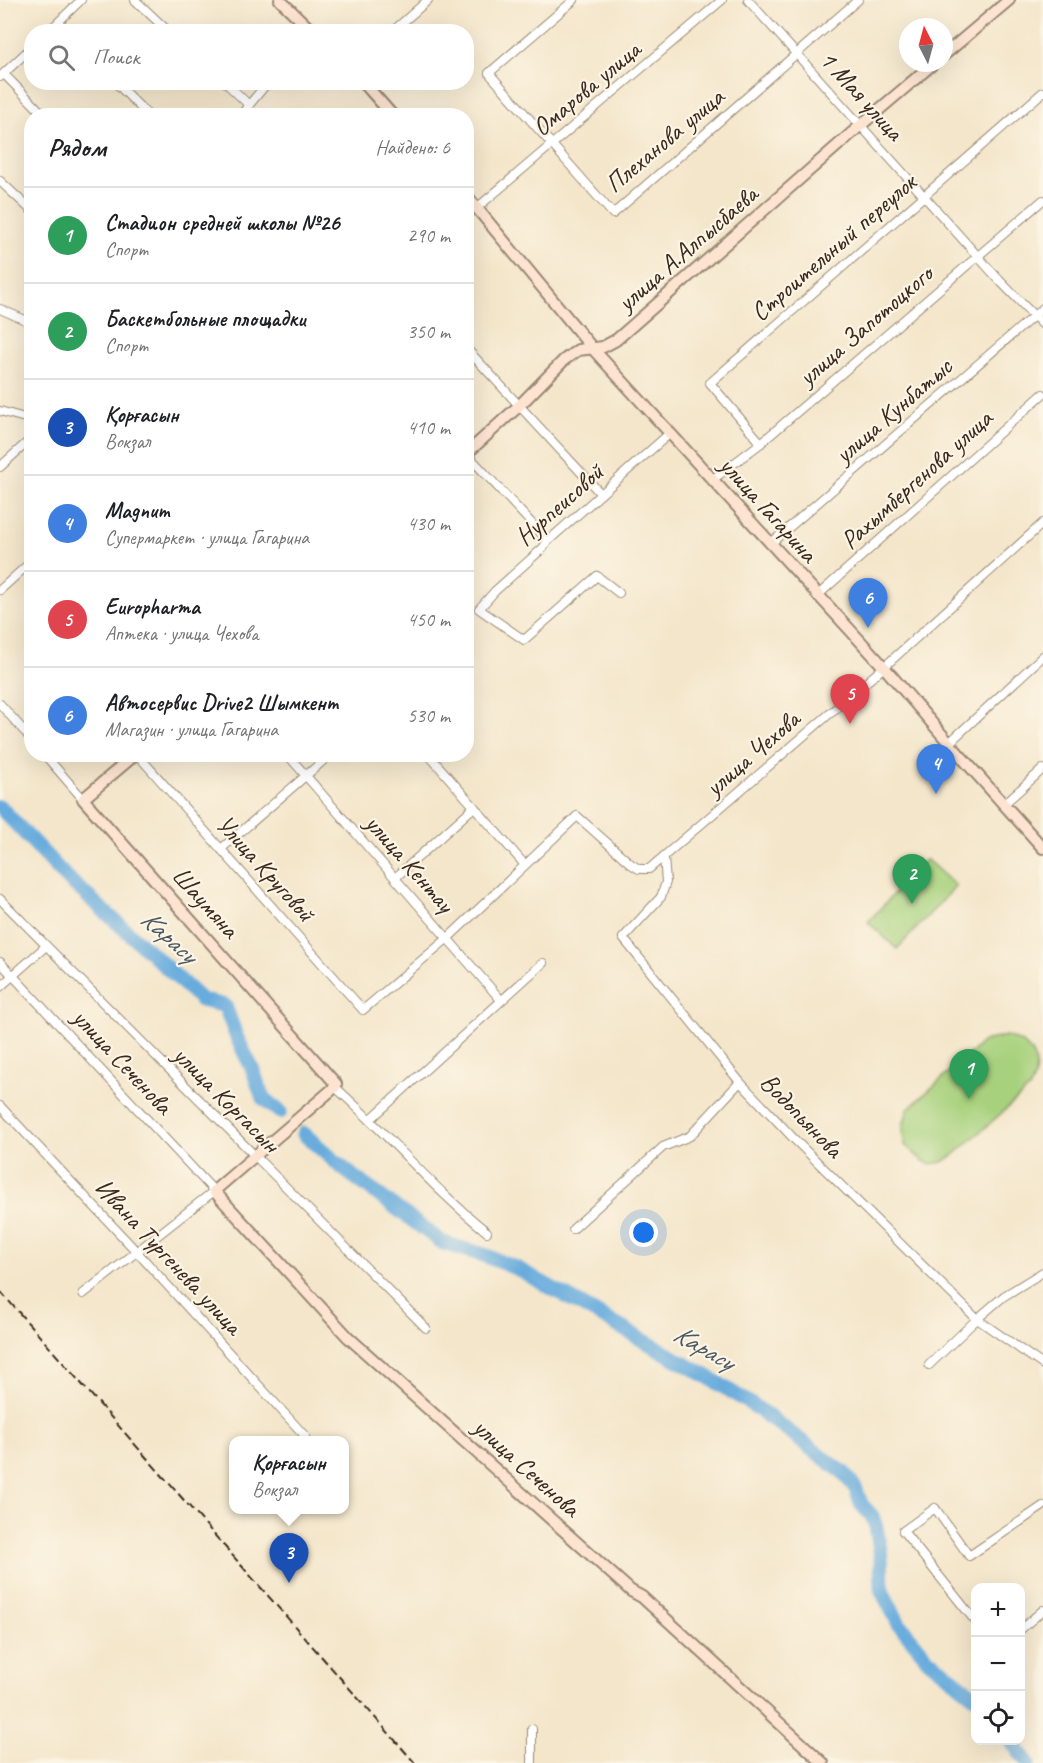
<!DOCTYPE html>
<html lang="ru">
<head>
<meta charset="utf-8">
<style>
  body { margin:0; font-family:Caveat,sans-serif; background:#f2f2f2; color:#202124 }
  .controls { position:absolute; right:18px; bottom:18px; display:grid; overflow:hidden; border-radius:12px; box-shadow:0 6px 24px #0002 }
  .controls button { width:54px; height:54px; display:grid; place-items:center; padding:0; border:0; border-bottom:2px solid #e0e0e0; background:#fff; color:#202124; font:30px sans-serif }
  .compass { position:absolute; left:899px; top:18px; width:54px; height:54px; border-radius:50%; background:#fff; box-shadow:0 6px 24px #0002; rotate:354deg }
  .you { position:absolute; left:644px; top:1233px; width:21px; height:21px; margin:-15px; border:4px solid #fff; border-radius:50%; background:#1a73e8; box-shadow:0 0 0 9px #1a73e833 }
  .badge { display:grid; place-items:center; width:39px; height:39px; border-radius:50%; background:#7c3aed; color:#fff; font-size:20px; font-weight:700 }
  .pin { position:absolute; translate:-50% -50px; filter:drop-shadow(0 2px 3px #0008) }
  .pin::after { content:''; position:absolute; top:32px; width:21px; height:18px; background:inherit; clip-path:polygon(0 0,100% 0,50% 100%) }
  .popup { position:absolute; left:229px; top:1436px; width:120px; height:78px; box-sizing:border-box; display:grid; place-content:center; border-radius:12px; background:#fff; filter:drop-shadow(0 2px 4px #0005); font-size:20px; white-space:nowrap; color:#757577 }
  .popup b { font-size:22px; color:#202124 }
  .popup::after { content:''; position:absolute; left:50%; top:100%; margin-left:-12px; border:12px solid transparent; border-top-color:#fff }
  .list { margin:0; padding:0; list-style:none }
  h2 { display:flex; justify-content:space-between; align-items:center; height:78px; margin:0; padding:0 24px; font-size:26px }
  h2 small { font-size:20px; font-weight:400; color:#757577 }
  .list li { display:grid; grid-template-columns:39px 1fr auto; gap:18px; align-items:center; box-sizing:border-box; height:96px; padding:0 24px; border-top:2px solid #e0e0e0 }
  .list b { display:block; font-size:22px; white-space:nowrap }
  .list p { margin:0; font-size:20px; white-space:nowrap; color:#757577 }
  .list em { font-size:20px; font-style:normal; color:#757577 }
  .icon { flex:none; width:33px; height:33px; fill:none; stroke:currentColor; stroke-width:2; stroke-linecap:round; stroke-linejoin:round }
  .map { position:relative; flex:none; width:1043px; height:1763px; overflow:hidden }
  .search { position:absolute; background:#fff; box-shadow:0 6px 24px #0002; left:24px; top:24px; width:450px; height:66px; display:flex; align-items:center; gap:15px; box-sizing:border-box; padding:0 21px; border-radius:24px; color:#757577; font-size:22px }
  .panel { position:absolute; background:#fff; box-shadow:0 6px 24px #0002; left:24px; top:108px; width:450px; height:654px; border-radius:24px }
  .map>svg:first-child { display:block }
</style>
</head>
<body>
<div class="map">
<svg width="1043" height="1763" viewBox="0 0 1043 1763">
  <rect width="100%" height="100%" fill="#fcf5e5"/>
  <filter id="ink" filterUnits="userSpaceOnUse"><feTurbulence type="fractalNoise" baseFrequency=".0167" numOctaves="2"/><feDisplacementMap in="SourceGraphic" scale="12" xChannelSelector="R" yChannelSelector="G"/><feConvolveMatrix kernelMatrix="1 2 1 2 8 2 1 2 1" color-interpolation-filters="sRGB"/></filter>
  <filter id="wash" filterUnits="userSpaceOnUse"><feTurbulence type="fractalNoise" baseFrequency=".008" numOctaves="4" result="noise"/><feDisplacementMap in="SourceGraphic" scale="24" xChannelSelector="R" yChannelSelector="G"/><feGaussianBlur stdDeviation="1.35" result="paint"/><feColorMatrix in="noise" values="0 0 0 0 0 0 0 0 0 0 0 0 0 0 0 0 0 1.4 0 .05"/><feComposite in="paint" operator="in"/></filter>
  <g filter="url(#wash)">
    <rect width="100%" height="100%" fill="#f4e6cb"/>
    <g fill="#a7d17d" stroke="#717e4e" stroke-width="1.5">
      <path d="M926 859 956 886 897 949 868 922Z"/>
      <path d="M1006 1036C1033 1044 1043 1063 1030 1088L954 1155 943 1162 930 1164 923 1161 905 1145 903 1136V1126L908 1109 984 1041Z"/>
    </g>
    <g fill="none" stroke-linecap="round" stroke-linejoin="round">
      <g stroke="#67acdd" stroke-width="15">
        <path d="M0 807 66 877 150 952 201 1000 225 1006 237 1038 252 1068 263 1098 280 1112"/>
        <path d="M304 1134 345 1170 443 1243 484 1255 518 1269 708 1377 757 1408 844 1473 856 1489 861 1504 872 1516 876 1527 881 1556 882 1591 899 1624 928 1659 976 1697"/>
        <path d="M1010 1740 1028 1763"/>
      </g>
    </g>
  </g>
  <g filter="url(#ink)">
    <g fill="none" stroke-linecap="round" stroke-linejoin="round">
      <g stroke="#988874" stroke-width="10">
        <g id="street">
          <path d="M135 0 169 32"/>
          <path d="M574 0 489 73 613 214 858 0"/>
          <path d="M748 0 1000 281 1043 325"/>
          <path d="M48 32 81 0"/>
          <path d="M392 32 428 0"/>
          <path d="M4 74 45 116"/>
          <path d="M0 77 32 47"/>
          <path d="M115 82 149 116"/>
          <path d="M225 82 249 105"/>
          <path d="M240 116 268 82"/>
          <path d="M0 181 32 211"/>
          <path d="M478 207 722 0"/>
          <path d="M0 309 32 323"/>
          <path d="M466 348 601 494"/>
          <path d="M0 411 32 420"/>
          <path d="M761 443 710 383 1043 92"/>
          <path d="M466 453 548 541"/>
          <path d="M0 467 32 438"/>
          <path d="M712 480 761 443 1043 200"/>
          <path d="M770 544 1043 308"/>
          <path d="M0 590 32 561"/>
          <path d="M619 593 597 576 524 640 479 609 495 591 543 548 548 541 670 433"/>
          <path d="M817 596 1043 394"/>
          <path d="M0 704 32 740"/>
          <path d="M949 743 1043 656"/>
          <path d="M44 754 83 799"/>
          <path d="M137 754 363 1010 448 938 577 816 631 864 639 869H649L884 667 1043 523"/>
          <path d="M287 754 501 1000"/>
          <path d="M428 754 525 865"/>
          <path d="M1004 804 1043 769"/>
          <path d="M221 849 331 754"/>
          <path d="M664 858 666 882 661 897 623 938 740 1082 796 1141 977 1319 1043 1365"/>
          <path d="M395 878 474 807"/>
          <path d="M0 899 426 1328"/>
          <path d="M0 962 214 1191 83 1294"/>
          <path d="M0 987 46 946"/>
          <path d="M335 1087C388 1134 433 1189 487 1232"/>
          <path d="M0 1106 137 1252 305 1436"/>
          <path d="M371 1119 543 963"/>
          <path d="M573 1229 663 1147 690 1136 740 1082"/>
          <path d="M929 1365 977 1319 1004 1296 1043 1272"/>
          <path d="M976 1622 903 1531 935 1508 969 1556 1043 1506"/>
          <path d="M1020 1630 1043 1610"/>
          <path d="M532 1729V1763"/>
        </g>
      </g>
      <g stroke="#988874" stroke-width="14">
        <g id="secondary">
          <path d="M280 0 313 32"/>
          <path d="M944 55 1009 0"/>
          <path d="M363 82 393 116"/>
          <path d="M466 195 593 349 884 667 949 743 1043 848"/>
          <path d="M466 454 520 405 564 360 578 350 603 347 616 340 861 125 934 63"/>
          <path d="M136 754 83 799 336 1084 335 1087 214 1191 348 1337 631 1591 642 1597 823 1763"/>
        </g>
      </g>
      <use href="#street" stroke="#fff" stroke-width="8"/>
      <use href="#secondary" stroke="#fde4d1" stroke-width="10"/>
      <path stroke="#3b2a1e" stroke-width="2" stroke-dasharray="9 4.5" stroke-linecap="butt" d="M0 1291 415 1763"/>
    </g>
  </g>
  <g text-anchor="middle" stroke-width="4.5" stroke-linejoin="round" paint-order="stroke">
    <g font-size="26" fill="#3b2a1e" stroke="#fcf5e5">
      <text transform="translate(586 88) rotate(-40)" y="9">Омарова улица</text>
      <text transform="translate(862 95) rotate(48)" y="9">1 Мая улица</text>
      <text transform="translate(664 140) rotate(-40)" y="9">Плеханова улица</text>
      <text transform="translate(833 247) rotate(-41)" y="9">Строительный переулок</text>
      <text transform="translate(687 248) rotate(-41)" y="9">улица А.Алпысбаева</text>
      <text transform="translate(865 325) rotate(-41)" y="9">улица Запотоцкого</text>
      <text transform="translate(893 410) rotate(-41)" y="9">улица Кунбатыс</text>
      <text transform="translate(916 479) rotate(-42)" y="9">Рахымбергенова улица</text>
      <text transform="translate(559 504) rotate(-42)" y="9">Нурпеисовой</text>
      <text transform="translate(769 509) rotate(48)" y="9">улица Гагарина</text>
      <text transform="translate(752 753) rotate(-41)" y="9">улица Чехова</text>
      <text transform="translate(410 863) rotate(49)" y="9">улица Кентау</text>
      <text transform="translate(266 868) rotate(48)" y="9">Улица Круговой</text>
      <text transform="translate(206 902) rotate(48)" y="9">Шаумяна</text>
      <text transform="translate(123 1061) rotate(47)" y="9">улица Сеченова</text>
      <text transform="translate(227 1099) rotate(45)" y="9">улица Коргасын</text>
      <text transform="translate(802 1115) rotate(46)" y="9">Водопьянова</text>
      <text transform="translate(169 1256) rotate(47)" y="9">Ивана Тургенева улица</text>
      <text transform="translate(527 1467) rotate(42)" y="9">улица Сеченова</text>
    </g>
    <g font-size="27" font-style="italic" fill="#4a5861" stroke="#fcf5e5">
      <text transform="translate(169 936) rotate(42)" y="9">Карасу</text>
      <text transform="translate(704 1347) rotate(30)" y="9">Карасу</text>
    </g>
  </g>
</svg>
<div class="controls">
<button>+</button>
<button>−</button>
<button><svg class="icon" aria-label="locate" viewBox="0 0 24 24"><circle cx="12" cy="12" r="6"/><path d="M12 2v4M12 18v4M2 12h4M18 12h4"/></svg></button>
</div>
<svg class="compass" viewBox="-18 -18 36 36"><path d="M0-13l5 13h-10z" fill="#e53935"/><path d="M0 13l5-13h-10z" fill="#757577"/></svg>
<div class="you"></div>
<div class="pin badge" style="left:969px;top:1099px;background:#2e9e5b">1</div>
<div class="pin badge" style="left:912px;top:904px;background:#2e9e5b">2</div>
<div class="pin badge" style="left:289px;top:1583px;background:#1a4fb4">3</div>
<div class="popup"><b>Қорғасын</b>Вокзал</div>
<div class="pin badge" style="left:936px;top:794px;background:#3f7fe0">4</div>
<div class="pin badge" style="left:850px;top:724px;background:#e0444e">5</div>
<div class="pin badge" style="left:868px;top:628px;background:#3f7fe0">6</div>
<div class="search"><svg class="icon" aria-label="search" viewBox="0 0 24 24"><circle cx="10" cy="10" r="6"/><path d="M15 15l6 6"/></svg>Поиск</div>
<section class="panel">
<h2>Рядом<small>Найдено: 6</small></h2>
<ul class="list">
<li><span class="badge" style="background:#2e9e5b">1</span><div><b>Стадион средней школы №26</b><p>Спорт</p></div><em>290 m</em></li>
<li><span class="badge" style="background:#2e9e5b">2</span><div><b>Баскетбольные площадки</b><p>Спорт</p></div><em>350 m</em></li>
<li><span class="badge" style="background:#1a4fb4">3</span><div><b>Қорғасын</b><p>Вокзал</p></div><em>410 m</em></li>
<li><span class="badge" style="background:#3f7fe0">4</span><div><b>Magnum</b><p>Супермаркет · улица Гагарина</p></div><em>430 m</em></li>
<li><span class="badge" style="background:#e0444e">5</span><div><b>Europharma</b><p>Аптека · улица Чехова</p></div><em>450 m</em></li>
<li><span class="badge" style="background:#3f7fe0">6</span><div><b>Автосервис Drive2 Шымкент</b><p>Магазин · улица Гагарина</p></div><em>530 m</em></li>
</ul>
</section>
</div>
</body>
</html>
